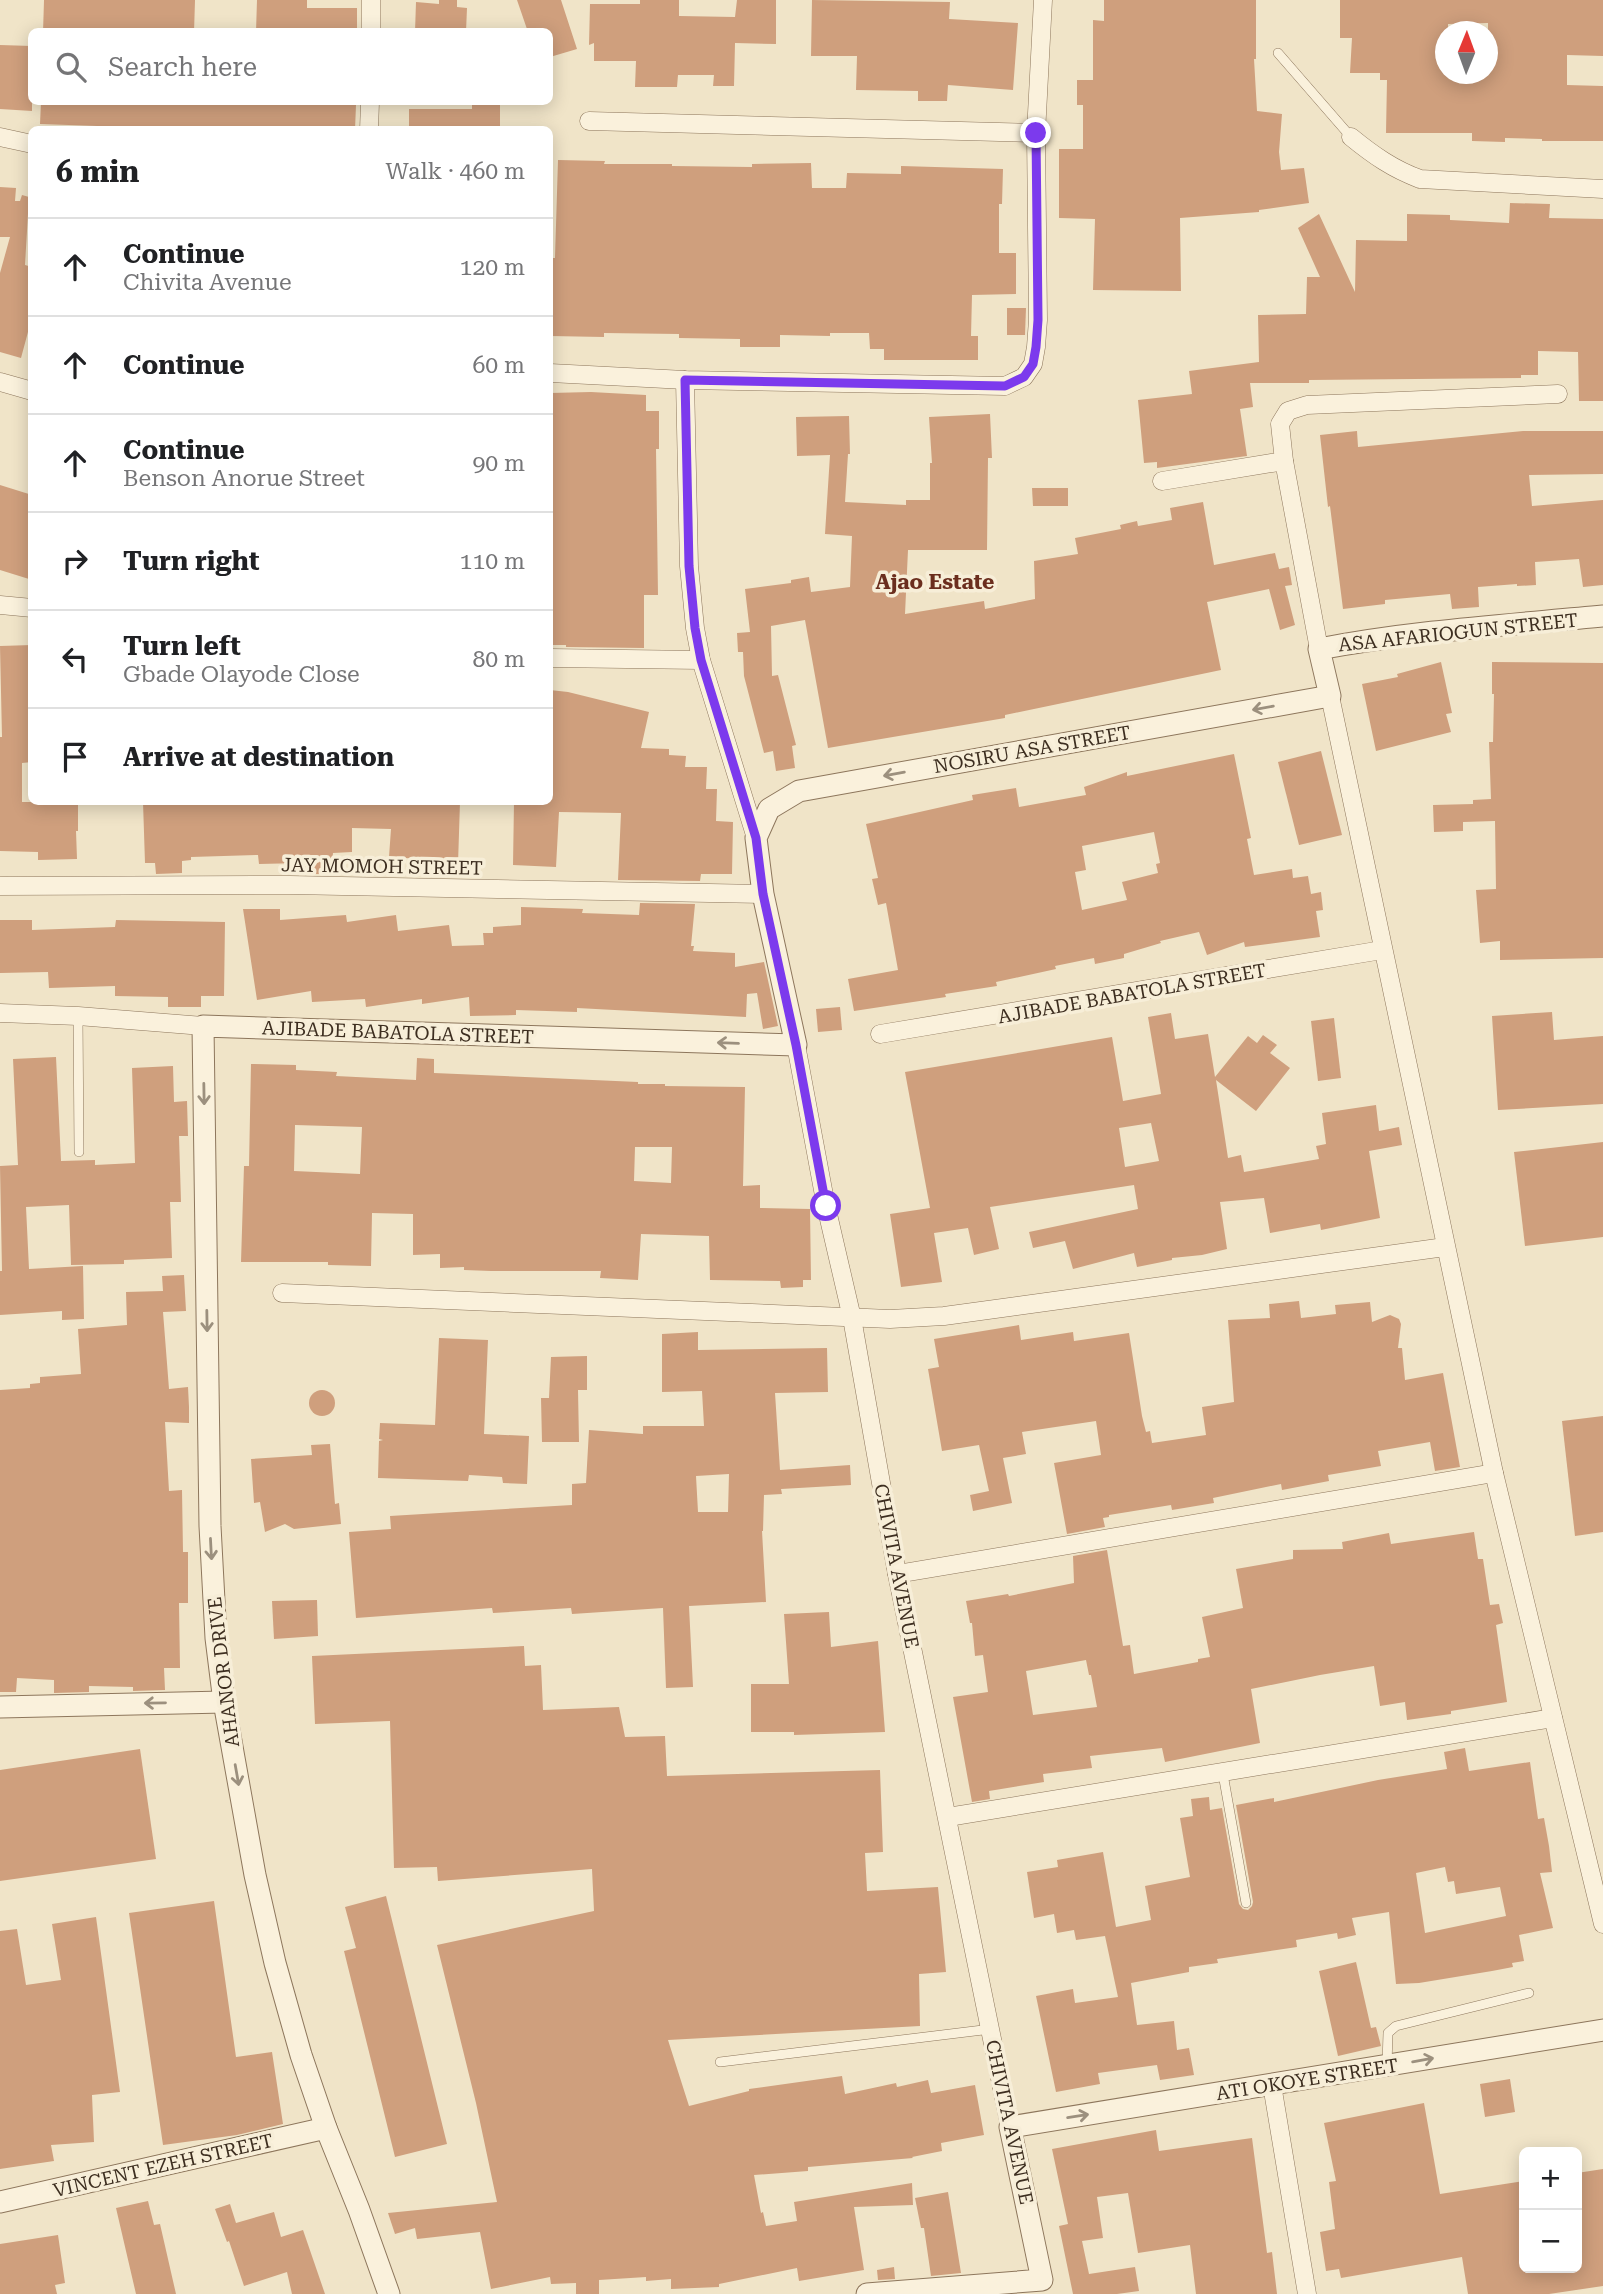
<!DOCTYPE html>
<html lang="en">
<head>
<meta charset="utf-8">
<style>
  body { margin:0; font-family:"Roboto Serif",serif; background:#f6f6f6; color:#202124 }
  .controls { position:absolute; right:21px; bottom:21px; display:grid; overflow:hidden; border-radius:10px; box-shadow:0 4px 18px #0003 }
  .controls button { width:63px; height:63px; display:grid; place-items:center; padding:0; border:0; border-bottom:2px solid #e0e0e0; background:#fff; color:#202124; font:35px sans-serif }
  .compass { position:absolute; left:1435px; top:21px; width:63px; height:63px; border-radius:50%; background:#fff; box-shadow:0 4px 18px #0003; rotate:1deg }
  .stop { position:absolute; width:21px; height:21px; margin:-16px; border:5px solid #7c3aed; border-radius:50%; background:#fff }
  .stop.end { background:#7c3aed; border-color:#fff; box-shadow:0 2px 7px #0008 }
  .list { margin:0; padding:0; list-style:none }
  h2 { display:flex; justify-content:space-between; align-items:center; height:91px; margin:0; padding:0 28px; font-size:30px }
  h2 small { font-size:23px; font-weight:400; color:#757577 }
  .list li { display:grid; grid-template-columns:46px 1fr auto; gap:21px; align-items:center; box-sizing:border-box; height:98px; padding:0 28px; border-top:2px solid #e0e0e0 }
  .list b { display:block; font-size:26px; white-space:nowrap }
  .list p { margin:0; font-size:23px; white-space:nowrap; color:#757577 }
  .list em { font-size:23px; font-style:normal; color:#757577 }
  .icon { flex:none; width:38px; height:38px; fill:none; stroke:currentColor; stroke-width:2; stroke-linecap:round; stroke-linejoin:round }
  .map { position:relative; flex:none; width:1603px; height:2294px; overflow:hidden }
  .search { position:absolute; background:#fff; box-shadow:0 4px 18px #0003; left:28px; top:28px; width:525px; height:77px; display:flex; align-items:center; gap:18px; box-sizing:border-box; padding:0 24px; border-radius:10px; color:#757577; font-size:26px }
  .panel { position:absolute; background:#fff; box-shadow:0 4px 18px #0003; left:28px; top:126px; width:525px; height:679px; border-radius:10px }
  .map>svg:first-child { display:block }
</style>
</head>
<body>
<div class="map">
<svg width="1603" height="2294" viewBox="0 0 1603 2294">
  <rect width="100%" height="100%" fill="#f0e4c8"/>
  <g fill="#cf9f7d" fill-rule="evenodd">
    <path d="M44 0H195L194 32H43Z"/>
    <path d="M257 0H307V8H357V32H256Z"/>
    <path d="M439 0H457V7L467 8 466 32H415L416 2 439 4Z"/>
    <path d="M517 0H561L577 49 550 57V32H528Z"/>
    <path d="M640 0H679V16L735 17 737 0H776V44L735 43 734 86H713L714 75H678L677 87H635L636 61H594V43L589 45 590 4H640Z"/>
    <path d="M812 0 950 2 949 19 1018 23 1013 90 948 85 947 101H918V91L856 90 857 56H811Z"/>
    <path d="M1104 0H1256V59H1254L1257 111 1282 114 1279 152 1281 170 1304 168 1309 203 1259 210V212L1180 218 1181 291 1093 290 1095 219 1059 218V149H1083V105H1077V80H1093V20L1104 21Z"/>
    <path d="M1340 0H1603V56L1567 55V85L1603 86V141H1542V139L1505 138V142L1472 141V133H1386L1387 80H1380V73H1350L1352 38H1340ZM1488 23V74H1446V32H1448V24Z"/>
    <path d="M0 45 32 46V111L0 109Z"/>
    <path d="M41 102H303V104L356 105 355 130H97V126L40 124Z"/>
    <path d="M472 102H500V130H409V109H472Z"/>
    <path d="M558 160 605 161 604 164H672V166L752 167V164L811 163 812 188H846L847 173 901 174V166L1003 169 1002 204H999V253H1016V294L972 295 971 336H978V360H884V349H870L869 333H830V336L780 335V347H740V339L679 338V334L604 333V337L550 336V258H555Z"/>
    <path d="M0 187 16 188 15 201H20L22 195 29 197 25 265 32 267V317L21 358 0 352V273L10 237H0Z"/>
    <path d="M1510 203 1550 204 1549 218 1603 219V401H1579L1578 352 1538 351V375H1521V378L1309 380V383H1250L1253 407 1240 409 1247 456 1157 468V462L1144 463 1138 400 1192 394 1189 371 1259 362 1258 315 1306 314 1307 277H1320L1298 228 1319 214 1355 292 1356 240 1407 241V214L1450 215V220L1509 223Z"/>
    <path d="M1007 308H1026L1025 335H1007Z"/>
    <path d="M591 392 646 395V411H659V449H656L658 595H644V648L566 647V645H550V393Z"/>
    <path d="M990 414 992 458H988L987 550H908L905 614 984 601 985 609 1035 599 1034 561 1078 554 1075 538 1121 529 1120 525 1137 521 1138 526 1172 520 1170 508 1203 502 1214 565 1275 553 1279 569 1289 567 1292 585 1285 586 1295 625 1280 630 1269 589 1207 602 1221 670 1005 715V718L828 748 805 620 771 626 772 676 778 675 796 745 792 746 795 768 776 771 773 751 764 753 744 676 743 652H738L737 633 750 632 745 589 791 583V580L809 577 811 592 850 587 852 536 825 534 830 455 797 456 796 417 849 416 850 454H848L845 502 906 505V500H930V463H932L929 417Z"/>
    <path d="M1357 431 1358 447 1523 431H1603V474L1529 475 1532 506 1603 500V585L1583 587 1579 559 1535 562 1536 585 1517 586V584L1478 587 1479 607 1452 609 1450 594 1385 600V604L1343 609 1330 506 1328 507 1320 435Z"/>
    <path d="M0 485 32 495V569L29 579 0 570Z"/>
    <path d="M1032 488H1068V506H1033Z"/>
    <path d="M32 645V762L22 763V802H78V831H76L77 859 38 860V852L0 851V737H2L0 646Z"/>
    <path d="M1441 662 1452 713 1446 714 1451 732 1376 751 1362 684 1398 677 1397 674Z"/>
    <path d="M1492 662 1603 663V958L1500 960V941L1480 943 1476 890 1496 889 1495 821 1463 822V831L1434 832 1433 805 1473 804V800L1491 799 1489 742H1493L1494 694H1492Z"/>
    <path d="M550 690 568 692 649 712 641 748 669 749V755L686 756 685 767H707L706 789H717L716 821 733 822 732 874H701L700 881 618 880 621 813 559 812 556 867 513 865 514 802H550Z"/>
    <path d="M1321 751 1342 835 1299 845 1278 762Z"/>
    <path d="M1234 754 1251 838 1247 839 1254 875 1292 869 1293 878 1308 876 1311 894 1321 892 1323 910 1316 911 1320 937 1245 947 1244 942 1207 955 1199 932 1160 941 1161 943 1124 954V958L1095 964 1094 958 1055 966 1056 969 996 982 997 986 945 994 946 997 854 1011 848 979 898 970 886 903 878 905 872 879 878 878 866 824 973 800 972 795 1016 788 1019 807 1086 795 1084 787 1127 772V776ZM1154 832 1160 863 1156 864 1158 873 1122 882 1127 900 1082 910 1075 872 1086 870 1082 846Z"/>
    <path d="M143 802H460L458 864 421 863V859L389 857 391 829 352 828V852L333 853 331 874H300L301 863 259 864 258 855 191 857V860L182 861V873L156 874 155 863H145Z"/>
    <path d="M640 903 695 904 691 946H694L693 951 735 953V967L764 962 778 1026 763 1029 757 993 747 994 746 1017 577 1008V1012L516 1010V1015L470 1016 469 997 422 1004V999L366 1007 365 999 312 1002 311 991 257 1000 243 909H280V920L346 915 347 922 396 915 398 931 449 925 452 946 484 945 483 933H493V927L521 925V907L583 909 582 913 639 915Z"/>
    <path d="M0 920H32V930L115 927 116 920 225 922 224 996H201V1007H168V997L115 996V986L49 988 48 972 0 973Z"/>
    <path d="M840 1007 842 1030 818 1032 816 1009Z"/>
    <path d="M1552 1012 1554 1040 1603 1036V1104L1498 1110 1492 1016Z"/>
    <path d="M1171 1013 1175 1039 1208 1034 1215 1077 1248 1036 1257 1043 1263 1035 1277 1045 1270 1053 1290 1068 1256 1111 1216 1080 1228 1158 1241 1155 1244 1172 1319 1159 1316 1146 1326 1144 1322 1113 1376 1105 1379 1131 1399 1127 1402 1145 1369 1151 1380 1218 1321 1230 1320 1224 1270 1233 1264 1198 1220 1202 1227 1249 1202 1255 1172 1258V1260L1137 1267 1134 1253 1073 1269 1065 1241 1033 1248 1029 1232 1138 1209 1134 1185 990 1207 999 1249 974 1255 968 1228 934 1233 942 1282 901 1287 890 1214 930 1208 905 1072 1112 1037 1123 1101 1161 1094 1148 1017ZM1151 1123 1159 1161 1125 1167 1119 1128Z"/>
    <path d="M1334 1018 1341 1078 1318 1081 1311 1021Z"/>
    <path d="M56 1057 61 1161 95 1160V1165L135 1163 132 1068 173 1066 174 1102 187 1101 188 1136H179L181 1202H170L172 1258 124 1260V1264L71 1265 69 1205 26 1207 29 1269 83 1266 84 1319 62 1320V1311L0 1315V1271H2L0 1166 18 1165 13 1059Z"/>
    <path d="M417 1058 434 1059V1073L638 1082V1084H665V1086L745 1087 743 1186 760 1185V1208L810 1209 811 1280H803V1287L781 1288 780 1281 710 1280 709 1236 641 1234 638 1280 600 1278 601 1271H491L464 1270V1267L440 1268V1254L413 1255V1214L372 1213 371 1266 328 1265V1262H241L244 1166H249L251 1064 296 1065V1070L337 1072 336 1076 416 1080ZM295 1125 362 1127 360 1174 294 1171ZM635 1147H672L671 1183 634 1181Z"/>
    <path d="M1603 1142V1237L1525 1246 1514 1152Z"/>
    <path d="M184 1275 186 1311 163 1312 169 1389 188 1387 189 1407V1423L165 1422 169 1491 182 1490 183 1552H188V1603H179L180 1668H164L165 1690 133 1691V1687L89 1686V1692L54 1693V1680L17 1678 16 1692H0V1390L30 1388V1384L40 1383V1377L81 1374 78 1329 127 1325 126 1292 163 1291 162 1276Z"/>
    <path d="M1299 1301 1301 1318 1336 1314 1335 1305 1370 1302 1372 1322 1390 1315 1399 1319 1401 1324 1398 1348H1402L1405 1380 1443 1373 1460 1467 1435 1471 1430 1442 1378 1451 1381 1466 1328 1475 1329 1481 1282 1490 1281 1484 1213 1498 1214 1503 1172 1510 1171 1505 1109 1515V1517L1103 1518 1105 1527 1067 1534 1054 1463 1101 1455 1096 1421 1022 1432 1026 1454 1003 1458 1012 1503 973 1511 970 1495 989 1491 979 1445 942 1451 928 1369 939 1367 934 1339 1019 1325 1021 1340 1073 1332 1074 1341 1129 1333 1142 1416 1146 1432 1150 1431 1152 1443 1206 1435 1202 1407 1234 1402 1228 1320 1270 1318 1269 1304Z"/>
    <path d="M698 1332V1350L827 1348 828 1392 775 1393 780 1470 850 1465 851 1485 781 1489 782 1494 764 1495 763 1531H762L766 1602 689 1606 693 1687 666 1688 663 1608 572 1614 571 1608 493 1613 492 1608 356 1618 349 1532 391 1529 390 1516 572 1505V1484L586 1483 589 1430 643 1434V1426H704L702 1391 662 1392V1334ZM729 1474 728 1512H698L696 1476Z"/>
    <path d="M439 1338 488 1340 484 1434 529 1436 527 1484 503 1483 502 1477 469 1475 468 1481 378 1478 379 1441 383 1440 379 1439 380 1423 435 1425Z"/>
    <path d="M587 1356V1390H578L579 1442H542L541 1398H549L551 1357Z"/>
    <circle cx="322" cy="1403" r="13"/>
    <path d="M1603 1416V1532L1575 1536 1562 1421Z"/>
    <path d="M330 1444 335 1504 339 1503 341 1524 294 1529 285 1524 265 1532 260 1502 254 1503 251 1459 312 1455 311 1445Z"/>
    <path d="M1474 1532 1478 1559H1483L1490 1605 1499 1604 1503 1623 1496 1625 1507 1702 1451 1711V1714L1407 1720 1405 1702 1380 1706 1374 1666 1320 1675 1251 1689 1260 1743 1165 1762 1162 1748 1090 1756 1092 1768 1043 1774 1044 1782 989 1791 990 1799 972 1802 953 1697 988 1692 983 1655 975 1656 972 1623H970L966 1601 1008 1594 1009 1596 1074 1583 1073 1556 1107 1550 1123 1646 1130 1645 1134 1674 1198 1662V1659L1210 1657 1202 1617 1243 1608 1236 1569 1293 1559V1550L1343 1549 1342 1542 1389 1533 1391 1544ZM1086 1660 1089 1675H1091L1097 1707 1033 1715 1026 1671Z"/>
    <path d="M317 1600 318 1636 274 1639 272 1601Z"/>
    <path d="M829 1612 831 1647 878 1641 885 1732 794 1735V1732H751V1684H789L784 1614Z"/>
    <path d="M524 1646 525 1666 541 1665 543 1710 619 1707 625 1737 665 1736 667 1776 880 1770 883 1852 865 1853 867 1891 938 1887 946 1972 919 1974 920 2026 668 2040 689 2106 749 2091V2089L842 2076 845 2094 896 2083 897 2087 928 2080 931 2093 975 2085 984 2135 941 2143 942 2151 912 2157 913 2158 808 2167V2171L754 2175 761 2213 763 2212 766 2226 797 2221 794 2202 912 2183 913 2205 854 2207 864 2270 799 2281 797 2268 719 2284V2287L671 2289V2279L646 2281V2277L599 2280V2294H576V2283L551 2284 550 2277 491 2289 480 2232 417 2239 415 2228 395 2234 388 2213 497 2202 476 2103 437 1945 594 1911 592 1869 438 1881 437 1867 394 1868 390 1721 315 1724 312 1656Z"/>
    <path d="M1465 1748 1469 1771 1530 1762 1538 1819 1544 1818 1549 1846 1552 1872 1540 1873 1553 1928 1519 1935 1524 1961 1512 1963 1513 1967 1492 1971 1419 1983 1396 1984 1389 1912 1352 1918 1356 1935 1338 1939 1337 1933 1296 1940 1297 1947 1217 1959 1218 1963 1189 1967V1972L1131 1983 1137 2025 1174 2021 1177 2050 1189 2048 1194 2075 1160 2080 1157 2065 1098 2073 1100 2084 1056 2092 1036 1996 1073 1989 1075 2003 1118 1997 1105 1936 1076 1940 1074 1930 1057 1933 1054 1914 1034 1918 1027 1872 1058 1867 1057 1860 1103 1852 1116 1927 1151 1920 1145 1886 1190 1877 1180 1818 1193 1816 1191 1799 1209 1797 1210 1810 1222 1808 1239 1904 1243 1909 1248 1910 1252 1906 1253 1902 1236 1805 1274 1798V1802L1378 1780 1447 1769 1444 1752ZM1445 1867 1448 1882 1454 1881 1456 1894 1500 1887 1506 1916 1425 1933 1416 1873Z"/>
    <path d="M140 1749 156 1859 0 1881V1770Z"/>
    <path d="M386 1896 447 2144 395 2157 344 1951 356 1948 345 1907Z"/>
    <path d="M214 1901 236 2057 272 2052 283 2124 237 2135 163 2145 129 1913Z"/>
    <path d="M96 1917 120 2092 92 2095 94 2142 51 2145 54 2161 0 2169V1931L17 1929 26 1985 61 1980 52 1924Z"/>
    <path d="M1356 1962 1371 2028 1376 2027 1381 2046 1338 2056 1319 1971Z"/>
    <path d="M1510 2079 1515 2112 1485 2117 1480 2084Z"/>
    <path d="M1424 2103 1440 2194 1524 2181V2268H1577V2173L1603 2169V2286L1549 2294H1468L1462 2257 1341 2278 1339 2269 1326 2271 1320 2232 1335 2229 1329 2182 1336 2181 1324 2123Z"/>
    <path d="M1156 2130 1159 2151 1252 2138 1267 2253 1272 2252 1277 2294H1196L1190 2245 1138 2253 1128 2193 1097 2197 1103 2238 1082 2241 1089 2274 1135 2267 1139 2291 1117 2294H1073L1059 2226 1068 2224 1052 2149Z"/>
    <path d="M948 2192 961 2273 931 2276 924 2228H921L915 2198Z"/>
    <path d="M148 2201 154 2225 160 2224 176 2294H136L116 2208Z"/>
    <path d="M230 2204 236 2223 274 2212 281 2237 303 2230 325 2294H292L287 2272 244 2286 229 2241 227 2242 215 2209Z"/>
    <path d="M58 2235 65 2283 55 2285 57 2294H0V2244Z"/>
    <path d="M894 2267 895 2279 878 2280 877 2270Z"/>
  </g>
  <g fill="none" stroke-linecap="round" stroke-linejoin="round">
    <g stroke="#8d765c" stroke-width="10">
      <g id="service">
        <path d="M1278 53 1351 137"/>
        <path d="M78 1016 79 1152"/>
        <path d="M1223 1774 1246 1903"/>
        <path d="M720 2062 991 2029"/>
        <path d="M1387 2065 1388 2033 1396 2026 1529 1993"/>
      </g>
    </g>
    <g stroke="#8d765c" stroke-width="19">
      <g id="minor">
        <path d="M371 32V0"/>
        <path d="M589 121 1036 133"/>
        <path d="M369 130 370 102"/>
        <path d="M0 137 32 144"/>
        <path d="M1351 137C1373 155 1393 169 1420 179L1603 189"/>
        <path d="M550 373 685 380 1005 386 1024 377 1033 364 1036 347 1038 320 1036 133 1043 0"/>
        <path d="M685 380 689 566 695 628 701 660 756 838"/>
        <path d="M0 382 32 391"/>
        <path d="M1162 481 1284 461"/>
        <path d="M0 605 32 608"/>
        <path d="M1319 649 1284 461 1280 424 1288 411 1307 405 1558 394"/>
        <path d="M550 658 701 660"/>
        <path d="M1330 696 1494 1473 1603 1924"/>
        <path d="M0 886 290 885 763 894"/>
        <path d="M0 1013 78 1016 203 1026"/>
        <path d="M880 1034 1382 950"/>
        <path d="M796 1045 826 1206 852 1318 897 1574 1010 2127"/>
        <path d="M282 1293 890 1319 944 1316 1445 1247"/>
        <path d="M897 1574 1494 1473"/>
        <path d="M948 1817 1553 1718"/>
        <path d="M1272 2085 1307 2294"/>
      </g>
    </g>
    <g stroke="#8d765c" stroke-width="23">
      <g id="tertiary">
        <path d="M0 1707 224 1702"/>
        <path d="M0 2202 326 2128"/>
        <path d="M389 2294 359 2210 326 2128 301 2055 275 1963 255 1875 224 1702 216 1638 210 1526 203 1026 796 1045 763 894 756 838 769 809 799 791 1330 696 1319 649C1412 631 1508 625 1603 616"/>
        <path d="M867 2294 1042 2280 1010 2127 1603 2030"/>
      </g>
    </g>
    <use href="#service" stroke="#faf1dc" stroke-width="9"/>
    <use href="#minor" stroke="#faf1dc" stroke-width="18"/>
    <use href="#tertiary" stroke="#faf1dc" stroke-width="21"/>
  </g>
  <defs><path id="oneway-shaft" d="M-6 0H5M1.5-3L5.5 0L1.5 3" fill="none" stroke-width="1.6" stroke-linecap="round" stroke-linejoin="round" transform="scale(1.75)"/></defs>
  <g stroke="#9c907e">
    <use href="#oneway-shaft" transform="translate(1263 708) rotate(170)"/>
    <use href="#oneway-shaft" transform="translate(894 774) rotate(170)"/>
    <use href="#oneway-shaft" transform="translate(728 1043) rotate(-178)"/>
    <use href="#oneway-shaft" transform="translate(204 1094) rotate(89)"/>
    <use href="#oneway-shaft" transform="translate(207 1321) rotate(89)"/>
    <use href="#oneway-shaft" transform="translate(211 1549) rotate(87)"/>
    <use href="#oneway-shaft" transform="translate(155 1703) rotate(179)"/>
    <use href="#oneway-shaft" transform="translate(237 1775) rotate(80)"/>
    <use href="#oneway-shaft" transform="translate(1423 2060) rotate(-10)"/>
    <use href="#oneway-shaft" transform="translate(1078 2116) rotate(-9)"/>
  </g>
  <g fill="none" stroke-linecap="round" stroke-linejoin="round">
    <path stroke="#7c3aed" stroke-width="9" d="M826 1206 796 1045 763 894 756 838 701 660 695 628 689 566 685 380 1005 386 1024 377 1033 364 1036 347 1038 320 1036 133"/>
  </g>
  <g text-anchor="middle" stroke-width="7" stroke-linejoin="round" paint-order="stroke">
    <g font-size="19" fill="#3d2e20" stroke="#f7eed8">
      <text transform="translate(1458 632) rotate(-6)" y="7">ASA AFARIOGUN STREET</text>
      <text transform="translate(1032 749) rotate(-10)" y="7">NOSIRU ASA STREET</text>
      <text transform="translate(382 866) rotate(1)" y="7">JAY MOMOH STREET</text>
      <text transform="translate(1132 993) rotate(-10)" y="7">AJIBADE BABATOLA STREET</text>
      <text transform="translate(398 1032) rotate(2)" y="7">AJIBADE BABATOLA STREET</text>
      <text transform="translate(897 1566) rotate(79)" y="7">CHIVITA AVENUE</text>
      <text transform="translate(223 1672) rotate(-97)" y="7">AHANOR DRIVE</text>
      <text transform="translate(1307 2079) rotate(-9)" y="7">ATI OKOYE STREET</text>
      <text transform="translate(1010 2122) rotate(78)" y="7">CHIVITA AVENUE</text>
      <text transform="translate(163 2165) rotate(-13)" y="7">VINCENT EZEH STREET</text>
    </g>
    <g font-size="21" font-weight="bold" fill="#6b2e1e" stroke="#f7eed8">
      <text x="935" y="589">Ajao Estate</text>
    </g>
  </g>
</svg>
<div class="controls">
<button>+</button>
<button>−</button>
</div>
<svg class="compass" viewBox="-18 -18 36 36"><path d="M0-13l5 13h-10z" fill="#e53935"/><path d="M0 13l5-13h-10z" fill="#757577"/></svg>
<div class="stop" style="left:826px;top:1206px"></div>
<div class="stop end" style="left:1036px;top:133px"></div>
<div class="search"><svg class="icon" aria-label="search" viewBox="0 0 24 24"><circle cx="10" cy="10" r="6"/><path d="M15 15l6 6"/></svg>Search here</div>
<section class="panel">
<h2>6 min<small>Walk · 460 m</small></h2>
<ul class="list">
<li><svg class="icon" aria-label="ahead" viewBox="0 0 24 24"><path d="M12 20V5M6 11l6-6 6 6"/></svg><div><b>Continue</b><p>Chivita Avenue</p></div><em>120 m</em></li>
<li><svg class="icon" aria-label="ahead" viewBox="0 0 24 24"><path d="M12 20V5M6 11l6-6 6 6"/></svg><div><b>Continue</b></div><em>60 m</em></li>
<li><svg class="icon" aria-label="ahead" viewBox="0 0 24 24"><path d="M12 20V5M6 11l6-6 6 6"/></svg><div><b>Continue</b><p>Benson Anorue Street</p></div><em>90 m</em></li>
<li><svg class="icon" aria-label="right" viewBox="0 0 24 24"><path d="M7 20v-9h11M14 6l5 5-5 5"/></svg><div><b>Turn right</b></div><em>110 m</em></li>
<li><svg class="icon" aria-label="left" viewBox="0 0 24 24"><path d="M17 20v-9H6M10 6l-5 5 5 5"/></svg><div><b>Turn left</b><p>Gbade Olayode Close</p></div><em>80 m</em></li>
<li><svg class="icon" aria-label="arrive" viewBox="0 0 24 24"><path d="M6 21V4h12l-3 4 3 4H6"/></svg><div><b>Arrive at destination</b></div></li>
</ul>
</section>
</div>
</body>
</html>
